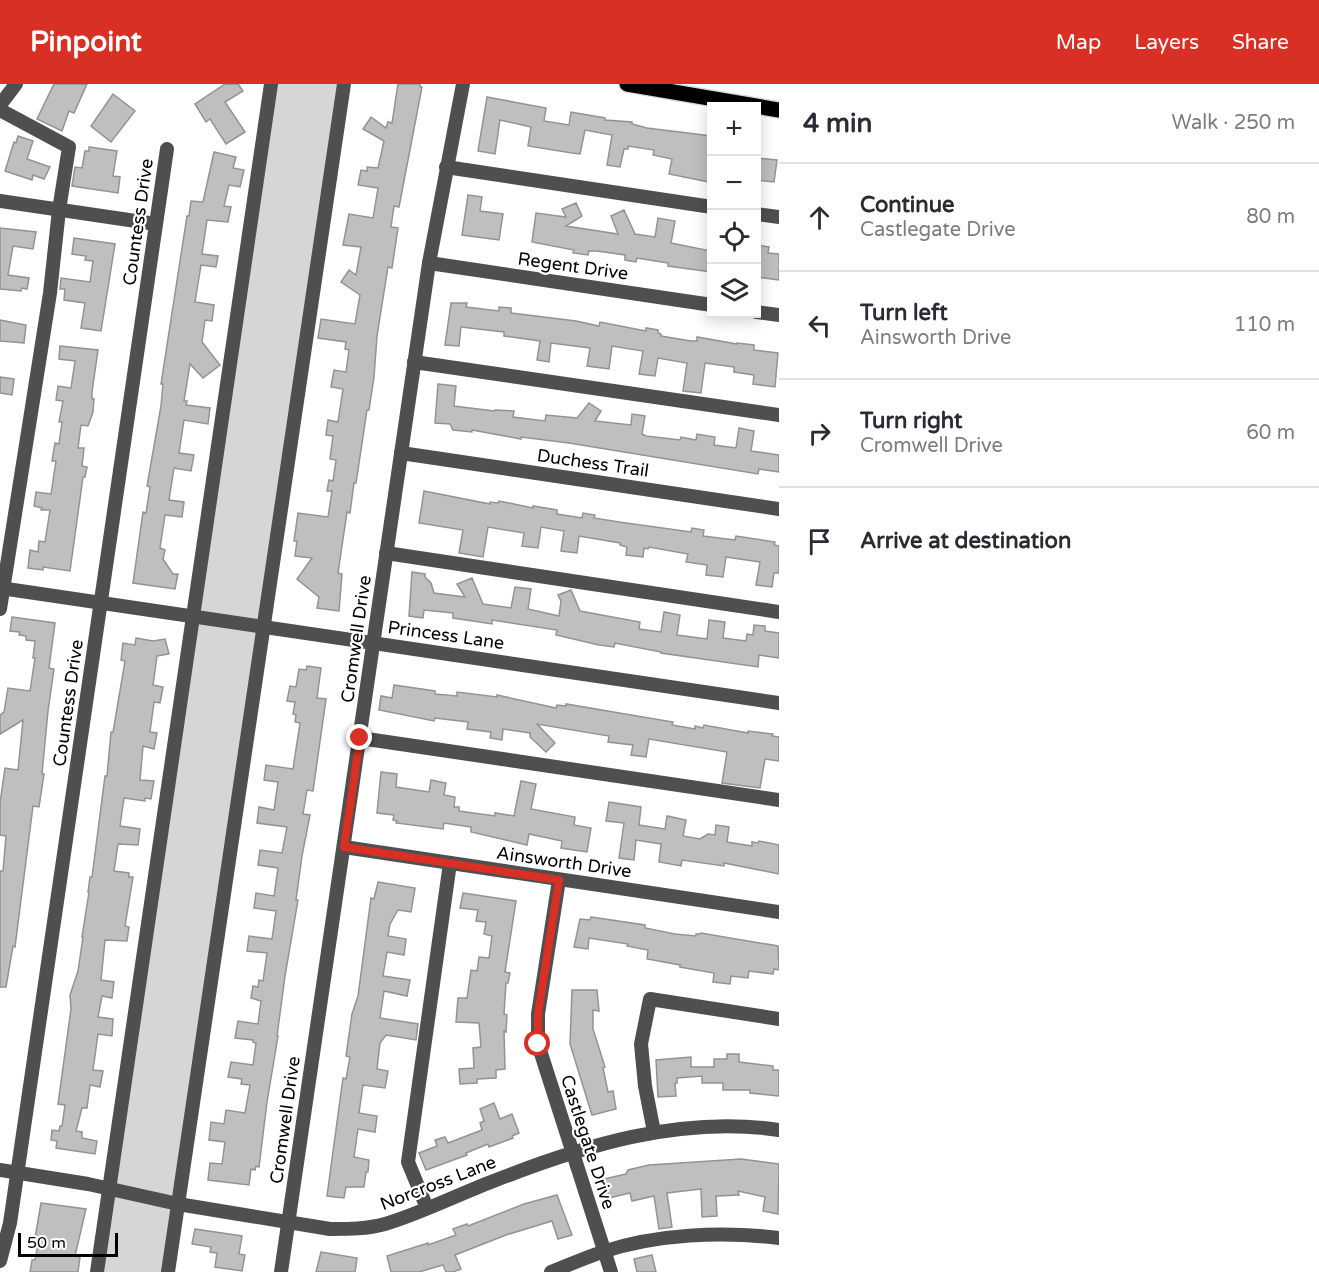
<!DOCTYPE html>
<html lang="en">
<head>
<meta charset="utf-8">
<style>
  body { margin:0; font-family:"Varela Round",sans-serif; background:#f7f7f7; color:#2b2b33 }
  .controls { position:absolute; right:18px; top:18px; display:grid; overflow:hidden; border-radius:0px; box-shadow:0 3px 15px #0003 }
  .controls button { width:54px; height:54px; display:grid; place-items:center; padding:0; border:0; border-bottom:2px solid #e1e1e2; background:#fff; color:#2b2b33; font:30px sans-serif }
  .scale { position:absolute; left:18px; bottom:15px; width:100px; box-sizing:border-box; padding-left:6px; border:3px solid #000; border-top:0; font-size:16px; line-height:21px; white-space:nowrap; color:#000; -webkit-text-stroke:4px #fff; paint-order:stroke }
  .stop { position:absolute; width:18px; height:18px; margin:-14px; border:4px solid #d93025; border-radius:50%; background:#fff }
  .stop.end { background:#d93025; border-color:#fff; box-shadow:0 2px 6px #0008 }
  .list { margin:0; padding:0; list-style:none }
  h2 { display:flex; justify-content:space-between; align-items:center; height:78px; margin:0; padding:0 24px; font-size:26px }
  h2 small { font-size:20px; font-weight:400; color:#7c7c81 }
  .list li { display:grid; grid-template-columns:39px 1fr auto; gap:18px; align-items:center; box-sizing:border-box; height:108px; padding:0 24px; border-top:2px solid #e1e1e2 }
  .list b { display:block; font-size:22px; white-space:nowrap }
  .list p { margin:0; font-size:20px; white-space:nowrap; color:#7c7c81 }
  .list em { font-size:20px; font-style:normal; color:#7c7c81 }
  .icon { flex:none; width:33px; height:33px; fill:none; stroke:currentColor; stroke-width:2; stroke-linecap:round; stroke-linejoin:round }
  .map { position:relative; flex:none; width:779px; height:1188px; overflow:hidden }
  header { display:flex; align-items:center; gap:36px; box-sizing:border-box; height:84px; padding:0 30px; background:#d93025; color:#fff }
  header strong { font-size:28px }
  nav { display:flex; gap:33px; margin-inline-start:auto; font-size:21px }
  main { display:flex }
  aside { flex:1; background:#fff }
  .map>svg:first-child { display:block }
</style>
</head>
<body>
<header>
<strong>Pinpoint</strong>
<nav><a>Map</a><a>Layers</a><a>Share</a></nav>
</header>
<main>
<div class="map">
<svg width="779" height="1188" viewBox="0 0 779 1188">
  <rect width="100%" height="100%" fill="#fff"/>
  <path fill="#d6d6d6" d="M273 0H348L172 1188H97Z"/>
  <g fill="#bfbfbf" stroke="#939393" stroke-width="1.5">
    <path d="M54 0H87L74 29 69 27 62 47 37 35Z"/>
    <path d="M225 0H238L243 7 225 18 245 48 226 60 210 35 206 38 195 20Z"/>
    <path d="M398 0H420V3H422L399 123 394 122 391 143 398 144 392 184 388 183 377 252 374 293 369 326H367L356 399H354L350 429 347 428 338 489 342 490 339 527 317 524 319 513 297 495 312 474 295 472 297 457H294L298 429 328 433 332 407H327L329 396 333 397 336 376 330 375 333 352 326 351 328 336 338 338 343 305 331 303 334 286 346 288 349 266 345 265 346 258 318 254 321 235 355 240 360 211 341 198 349 186 356 191 361 163 343 161 349 130 373 134 378 104 358 101 361 86 367 87V83L378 84 384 57 363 45 371 33 386 44 388 38 392 39Z"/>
    <path d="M113 10 135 27 111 58 91 42Z"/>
    <path d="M487 13 546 24 544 37 569 41 571 28 605 34V36L632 38V40L647 44 711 52V87L709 98 669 90 672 75 653 71 654 66 628 62V65H624L620 83 607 81 612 51 585 46 580 70 572 69 528 62 531 43 500 36 495 70 478 67Z"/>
    <path d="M18 52 33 57 27 75 50 83 44 95 33 91 32 96 5 87 14 58 16 59Z"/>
    <path d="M89 63 117 67 113 92 120 93 118 109 72 102 75 83 82 84 85 67H89Z"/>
    <path d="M214 68 236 73 233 84 244 86 240 103 229 101 224 122 231 123 228 138 207 136 202 170 218 172 216 183 201 181 195 218 214 221 212 237 205 236 202 258 220 281 203 294 190 280 184 317H187L186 321 210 324 208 340 184 336 179 369 194 371 191 387 174 384 169 416 184 418 182 433 165 431 160 464 165 466 163 475 173 490H178L175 505 133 499 143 428 146 429 150 403 147 402 161 322 163 300H161L187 132H189L191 117 203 118Z"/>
    <path d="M756 74 777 76 774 98 756 96Z"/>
    <path d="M468 111 482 113 480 127 503 130 499 156 462 151Z"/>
    <path d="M576 119 582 132 566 142 618 150 611 132 624 126 635 150 655 153 658 134 675 137 671 159 711 167V188L668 182V179L637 174 636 178 625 176V171L597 167H589L588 171 573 169 574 166 532 158 536 129 566 133 562 125Z"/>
    <path d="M0 144 36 148 33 165 13 162 8 191 29 194 27 205 22 204 21 207 0 205Z"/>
    <path d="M74 154 115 160 101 247 81 244 85 219 64 216 65 205H60L61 194 90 198 93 177 85 176 86 172 72 170Z"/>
    <path d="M756 161 769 163 768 169 779 170V196L756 193Z"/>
    <path d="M451 219H467L466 223 499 227V223L511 224V229L576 237 599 242 600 238 646 247V244L658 246V249L661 250V252L691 257H697V253L737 260V259L754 261V266L778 269 775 303 753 300 754 291 734 288V283L705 279 701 309 683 307 687 279 658 274 655 292 639 290 643 267 612 262 609 285 587 282 590 264 551 259 549 278 537 276 540 257 504 252V248L461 243 459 262 445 261Z"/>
    <path d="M0 236 26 241 24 259 0 257Z"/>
    <path d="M60 262 98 266 92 308V315H94L93 328 88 342 81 341 78 364H84L82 382 87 383 85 393H83L70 487 43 483V486L28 484 30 466 38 468 39 457 45 458 50 426H41L42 424 34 422 36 408 51 410 56 377H52L55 359 59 360 62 338H59L63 317 56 316 58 302 71 304 75 277 59 275Z"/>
    <path d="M0 293 14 295 12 311 0 309Z"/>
    <path d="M438 300 456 302 454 322 494 327 495 326 514 327 513 333 545 337 546 331 577 334 589 319 601 327 595 337 631 341 632 330 645 332 642 350 646 352 680 356 681 353 696 356 697 350 715 353 714 361 736 364 739 344 754 347 751 367 779 371V388L759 385 758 390 569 359 521 353V355L472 346V348L453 346 450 340 435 339Z"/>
    <path d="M424 407 490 420V418L498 419 499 417 533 424V422L557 426V430L582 434 583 429 595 431 594 434 619 438 691 448 692 444 704 446 703 452 735 456 736 452 775 458 774 461 779 462V489H774L772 503 756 501 760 478 726 473 723 493 706 491 707 481 686 478 688 470 649 463 648 465 644 464 643 473 626 471 627 463 620 461V459L579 452 577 469 561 467 564 447 541 443 538 464 522 462 524 449 488 443 483 473 459 469 463 446 419 439Z"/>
    <path d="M412 488 425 490V493L431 499 434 509 465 513 457 500 472 494 483 520 511 524 515 503 531 505 528 525 559 532 561 517 558 511 571 506 580 527 640 538 639 545 661 548 664 528 680 531 677 551 707 555 709 536 725 538 723 554 746 557 747 550 753 551 754 541 765 542V547L779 549V574L759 571 758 583 661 569V568L615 559 614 563 599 561 556 551 557 546 492 536V540L453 534V529L424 526 423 534 409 532Z"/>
    <path d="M12 533 55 539 49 584 54 585 48 627 42 690H44L39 723 33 722 15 863 13 862 6 903H0V787H3L6 752 0 751V719L5 684 18 686 23 636 0 650V631L4 628 8 604 30 607 35 574H33L35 557 26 556V552L19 551 20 548 10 547Z"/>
    <path d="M136 554 153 557 165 555 169 570 157 572 153 601 163 603 160 619 154 618 150 648 157 649 154 665 143 662 140 696 154 697 151 715 145 714V717L124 714 120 742 140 745 138 761 118 760 114 787 129 789V793H133L125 842 129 843 127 857 105 856 101 896 114 898 112 914 102 912 98 933 113 935 112 952 98 950 93 986 103 987 100 1003 90 1001 87 1024H82L76 1047 82 1048V1054L97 1057 95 1070 56 1064 57 1057 51 1056 52 1046 59 1047 60 1042H62L65 1021 58 1020 71 925 70 911 78 887 83 853H82L89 808H88L90 793H92L105 692H107L111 648H113L125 577 121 576 123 559 135 561Z"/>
    <path d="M307 582 321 584 317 614 326 615 313 707 307 706 303 730 310 731 302 772 296 816H298L285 892 277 952H278L267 1018 259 1083 256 1082 255 1086 251 1085 249 1101 208 1096 210 1079 222 1080 225 1058 209 1056 211 1038 224 1040 226 1026 245 1029 250 1001 241 1000 242 995 228 993 231 978 253 981 256 959 253 958V956L235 954 238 937 258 940 261 917 251 914 253 902 258 903 259 896 263 897 267 869 247 867 249 852 272 855 276 827 254 824 256 809 274 812 278 784 258 781 260 766 282 769 287 743 257 739 259 723 274 726 278 698 264 696 266 681 293 685 300 639 295 638 296 631 293 630 295 618 287 617 290 602 296 603 299 585 306 586Z"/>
    <path d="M394 601 435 607V610L457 612V608L497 613V611L556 624 557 621 566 622V620L673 638 672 641 695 645V642L703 644 704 641 748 649V647L773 650 772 652 779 653V677L765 675 760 704 722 699 727 668 649 655 646 673 631 671 633 661 608 658 609 652 537 640 555 659 546 668 530 653V649L503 645 502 656 490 654 491 648 467 645 468 638 435 634 434 637 379 626 381 612 392 614Z"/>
    <path d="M381 688 397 690 396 703 429 708 431 696 446 699 444 711 455 713 454 723H459V727L495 732V729L514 732 521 697 536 700 531 725 575 733 574 741 591 744 587 768 561 764 562 757 529 750 527 761 471 748V743L444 739 443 745 396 739 397 737 393 736 394 731 377 729Z"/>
    <path d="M609 718 641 723 639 741 665 745 667 732 686 736 683 752 700 755 708 750 715 751 716 741 729 743 727 758 752 762V758L758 759 759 757 779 761V790L724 779V782L682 776 681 782 659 778 661 760 636 756 634 776 619 774 624 739 606 737Z"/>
    <path d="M378 798 415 804 411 828 398 826 390 840 388 852 406 855 404 871 387 868 383 892 410 896 407 912 384 907 380 934 418 940 416 956 386 951 380 959 377 985 388 987 385 1004 363 1001 359 1029 377 1032 375 1048 358 1045 354 1073 369 1076 368 1088H366L364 1103H346L344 1114 327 1112 343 994 346 995 350 973 346 972 352 930 358 912 371 814 374 815Z"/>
    <path d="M463 809 516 817 505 888 510 889 508 899H506L504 930 507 931 506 948 504 947 505 985 496 986V994L477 995V999L460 1000 459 985 474 984 473 964 481 963 479 939 456 938 458 914H467L471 886 477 887 479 873 489 874 492 852 484 850 486 838 476 837 478 826 460 824Z"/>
    <path d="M591 833 645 841V844L675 850 696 852V850H700L701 849 778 862 779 886 774 885 773 890 749 887 748 894 731 892 730 900 713 898 714 889 680 883V881L647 875 648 866 627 862 628 860 589 854 588 865 574 863 580 835 590 836Z"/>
    <path d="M572 906H597L599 927 593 926V945L605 983 603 984 608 1008 613 1007 616 1025 592 1031 570 960Z"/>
    <path d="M727 970H739V978L773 982V986H779V1012L750 1009V1006H723V999H702V992L677 994V999H675L676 1012 658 1013 656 976 691 973V983H714V975H727Z"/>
    <path d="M494 1019 500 1035 512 1030 519 1049 512 1052 513 1054 489 1063 488 1060 466 1069 467 1071 426 1086 419 1069 437 1062 435 1056 445 1053 448 1059 482 1046 480 1039 484 1037 480 1025Z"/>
    <path d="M741 1075 779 1080 778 1130 763 1127 765 1113 738 1107 739 1111 716 1112 717 1132 702 1133 701 1105 667 1109 672 1143 659 1145 654 1112 632 1117 630 1109 609 1114 604 1095 626 1090 628 1086 649 1081Z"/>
    <path d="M557 1111 572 1151 558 1155 552 1137 506 1151 455 1171 461 1185 453 1188H446L443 1181 419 1188H391L387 1172 428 1159V1161L456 1151 453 1145 467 1140 468 1142 524 1120Z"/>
    <path d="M41 1119 86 1125 75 1172 80 1173 78 1188H30L32 1176H35L39 1155 35 1154Z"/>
    <path d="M195 1145 242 1152 239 1170 245 1171 242 1187 215 1183 217 1169 210 1168 211 1163 192 1160Z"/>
    <path d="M321 1168 357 1174 355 1188H316Z"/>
    <path d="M652 1171 656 1188H637L634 1175Z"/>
  </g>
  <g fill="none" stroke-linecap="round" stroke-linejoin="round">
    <g stroke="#dbdbdb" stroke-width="18">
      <path id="major" d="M627 0 779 26"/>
    </g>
    <g stroke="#4f4f4f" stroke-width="14">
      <path d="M0 21 16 0"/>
      <path d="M0 26 69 63 59 126 50 209 0 525"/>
      <path d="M446 83 712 123"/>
      <path d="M0 117 156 140"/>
      <path d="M756 130 779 133"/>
      <path d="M429 179 712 221"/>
      <path d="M756 228 779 231"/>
      <path d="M414 278 779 331"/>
      <path d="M401 369 779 425"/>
      <path d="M386 469 779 528"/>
      <path d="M0 504 779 619"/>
      <path d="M360 654 779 716"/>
      <path d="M344 763 779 828"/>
      <path d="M559 796 538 930V960L611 1188"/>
      <path d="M654 1048 645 1002 641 960 650 915 779 935"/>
      <path d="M0 1086 88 1100 178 1120 330 1145C349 1145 367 1145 385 1140 419 1130 457 1111 491 1098 582 1062 680 1031 779 1046"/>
      <path d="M427 1124 408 1078 450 779"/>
      <path d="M0 1177 10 1139 167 65"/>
      <path d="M97 1188 271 0"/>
      <path d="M168 1188 344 0"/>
      <path d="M281 1188 429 179 463 0"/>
      <path d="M551 1188C568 1181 585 1174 602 1168 656 1150 722 1147 779 1154"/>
    </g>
    <use href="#major" stroke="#000" stroke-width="15"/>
  </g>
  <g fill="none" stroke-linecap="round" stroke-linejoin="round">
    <path stroke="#d93025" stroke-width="8" d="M360 654 344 763 559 796 538 930V960"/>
  </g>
  <g text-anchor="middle" stroke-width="4.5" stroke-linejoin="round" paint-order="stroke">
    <g font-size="18" fill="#000" stroke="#fff">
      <text transform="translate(138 138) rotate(-82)" y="6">Countess Drive</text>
      <text transform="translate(573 182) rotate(8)" y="6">Regent Drive</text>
      <text transform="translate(593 379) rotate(8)" y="6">Duchess Trail</text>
      <text transform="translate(446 551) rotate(8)" y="6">Princess Lane</text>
      <text transform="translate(356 555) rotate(-82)" y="6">Cromwell Drive</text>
      <text transform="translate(68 619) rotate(-82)" y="6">Countess Drive</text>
      <text transform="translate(564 778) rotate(8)" y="6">Ainsworth Drive</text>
      <text transform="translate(285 1036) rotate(-82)" y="6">Cromwell Drive</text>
      <text transform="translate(588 1058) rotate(72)" y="6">Castlegate Drive</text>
      <text transform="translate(438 1099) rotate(-21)" y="6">Norcross Lane</text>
    </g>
  </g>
</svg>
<div class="controls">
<button>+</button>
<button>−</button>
<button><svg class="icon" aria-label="locate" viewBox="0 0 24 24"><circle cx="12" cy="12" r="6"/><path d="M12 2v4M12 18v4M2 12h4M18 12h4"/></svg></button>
<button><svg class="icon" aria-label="layers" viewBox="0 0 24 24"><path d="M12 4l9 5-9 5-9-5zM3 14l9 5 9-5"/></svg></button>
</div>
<div class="scale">50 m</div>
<div class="stop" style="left:538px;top:960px"></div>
<div class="stop end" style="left:360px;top:654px"></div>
</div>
<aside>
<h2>4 min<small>Walk · 250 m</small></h2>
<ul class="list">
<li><svg class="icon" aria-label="ahead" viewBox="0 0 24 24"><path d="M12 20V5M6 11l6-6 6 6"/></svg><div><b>Continue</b><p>Castlegate Drive</p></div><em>80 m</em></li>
<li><svg class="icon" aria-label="left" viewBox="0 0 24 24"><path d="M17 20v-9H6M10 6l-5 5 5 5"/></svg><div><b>Turn left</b><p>Ainsworth Drive</p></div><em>110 m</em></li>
<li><svg class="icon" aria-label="right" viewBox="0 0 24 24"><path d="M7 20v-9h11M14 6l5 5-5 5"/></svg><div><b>Turn right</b><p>Cromwell Drive</p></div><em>60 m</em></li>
<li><svg class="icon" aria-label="arrive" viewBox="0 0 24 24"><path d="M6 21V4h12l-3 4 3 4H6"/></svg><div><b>Arrive at destination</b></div></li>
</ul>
</aside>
</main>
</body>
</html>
